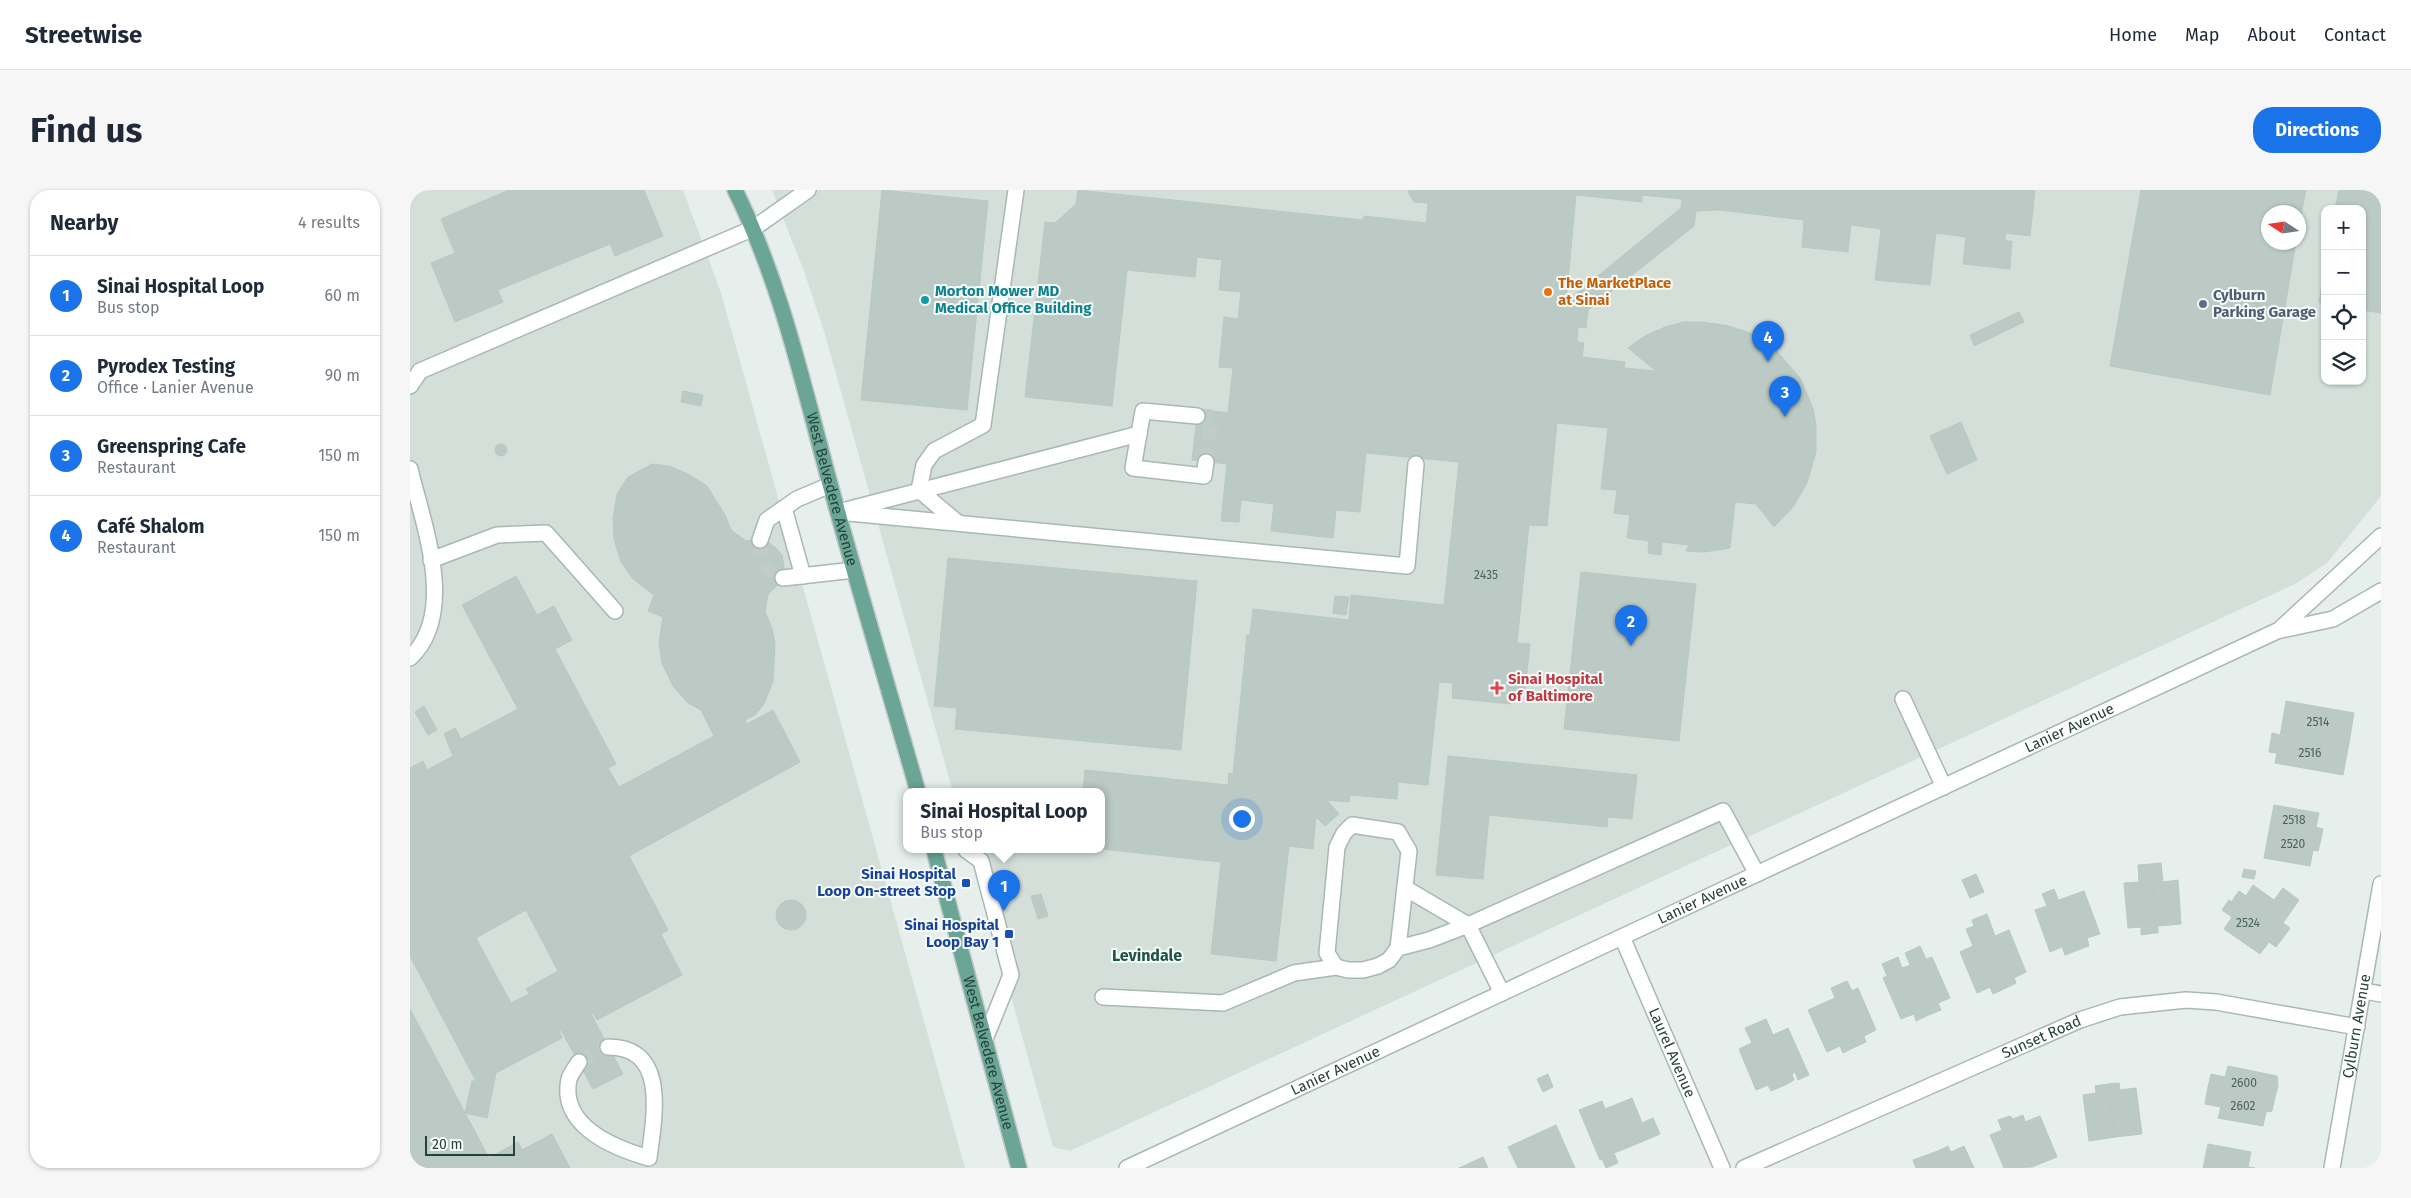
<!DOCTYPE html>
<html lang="en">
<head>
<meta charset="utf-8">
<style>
  body { margin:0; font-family:"Fira Sans",sans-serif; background:#f6f6f7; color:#1f2937 }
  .controls { position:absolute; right:15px; top:15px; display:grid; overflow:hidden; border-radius:10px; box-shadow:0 1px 4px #0004 }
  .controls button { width:45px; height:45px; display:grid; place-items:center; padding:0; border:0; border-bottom:1px solid #e0e1e3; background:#fff; color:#1f2937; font:25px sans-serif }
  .compass { position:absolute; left:1851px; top:15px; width:45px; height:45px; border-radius:50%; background:#fff; box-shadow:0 1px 4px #0004; rotate:282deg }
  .scale { position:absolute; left:15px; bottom:12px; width:90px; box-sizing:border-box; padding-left:5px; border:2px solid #24423a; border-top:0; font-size:14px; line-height:18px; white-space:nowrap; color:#24423a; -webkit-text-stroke:4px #f7fbf9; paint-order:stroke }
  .you { position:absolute; left:831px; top:628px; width:18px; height:18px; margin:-12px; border:4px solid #fff; border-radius:50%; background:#1a73e8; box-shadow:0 0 0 8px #1a73e833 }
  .badge { display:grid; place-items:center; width:32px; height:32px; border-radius:50%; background:#1a73e8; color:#fff; font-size:16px; font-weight:700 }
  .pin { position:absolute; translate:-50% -41px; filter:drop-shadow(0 1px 2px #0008) }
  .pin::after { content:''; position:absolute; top:26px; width:18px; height:15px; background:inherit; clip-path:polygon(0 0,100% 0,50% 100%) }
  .popup { position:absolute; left:493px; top:598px; width:202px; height:65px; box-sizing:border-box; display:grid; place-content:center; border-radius:10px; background:#fff; filter:drop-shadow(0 1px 4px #0005); font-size:16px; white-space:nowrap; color:#747a83 }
  .popup b { font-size:19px; color:#1f2937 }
  .popup::after { content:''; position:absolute; left:50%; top:100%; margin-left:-10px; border:10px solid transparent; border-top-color:#fff }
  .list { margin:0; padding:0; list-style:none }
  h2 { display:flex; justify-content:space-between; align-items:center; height:65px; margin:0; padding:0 20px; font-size:21px }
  h2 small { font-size:16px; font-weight:400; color:#747a83 }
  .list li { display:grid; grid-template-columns:32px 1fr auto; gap:15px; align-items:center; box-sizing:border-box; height:80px; padding:0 20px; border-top:1px solid #e0e1e3 }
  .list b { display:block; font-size:19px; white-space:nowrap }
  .list p { margin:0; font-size:16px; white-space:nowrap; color:#747a83 }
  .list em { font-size:16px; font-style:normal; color:#747a83 }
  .icon { flex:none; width:28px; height:28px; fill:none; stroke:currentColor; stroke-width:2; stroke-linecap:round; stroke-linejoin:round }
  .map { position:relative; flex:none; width:1971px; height:978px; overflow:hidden; border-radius:20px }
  header { display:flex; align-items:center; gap:30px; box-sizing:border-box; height:70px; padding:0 25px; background:#fff; border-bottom:1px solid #e0e1e3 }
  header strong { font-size:24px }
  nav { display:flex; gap:28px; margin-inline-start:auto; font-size:18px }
  .intro { display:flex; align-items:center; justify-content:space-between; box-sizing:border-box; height:120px; padding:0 30px }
  h1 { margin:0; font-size:35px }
  .button { padding:12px 22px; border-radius:20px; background:#1a73e8; color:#fff; font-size:18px; font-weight:700 }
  main { display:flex; gap:30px; padding:0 30px }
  aside { flex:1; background:#fff; border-radius:20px; box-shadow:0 1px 4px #0004 }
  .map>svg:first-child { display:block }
</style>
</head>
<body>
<header>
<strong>Streetwise</strong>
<nav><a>Home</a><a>Map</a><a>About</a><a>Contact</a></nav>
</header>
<div class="intro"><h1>Find us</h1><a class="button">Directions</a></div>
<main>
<aside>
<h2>Nearby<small>4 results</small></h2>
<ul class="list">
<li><span class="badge">1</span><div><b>Sinai Hospital Loop</b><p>Bus stop</p></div><em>60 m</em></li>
<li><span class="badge">2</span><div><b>Pyrodex Testing</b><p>Office · Lanier Avenue</p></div><em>90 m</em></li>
<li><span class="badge">3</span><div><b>Greenspring Cafe</b><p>Restaurant</p></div><em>150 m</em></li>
<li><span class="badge">4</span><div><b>Café Shalom</b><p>Restaurant</p></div><em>150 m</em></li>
</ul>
</aside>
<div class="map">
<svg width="1971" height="978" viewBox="0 0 1971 978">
  <rect width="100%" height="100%" fill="#e6efeb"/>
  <g fill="#d4dfda" fill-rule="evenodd">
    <path d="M0 0H273L311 103 555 978H0Z"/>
    <path d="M362 0H1971V306L1917 373 1885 394 660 961 643 957 560 660H692V602H543L414 141 394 81ZM1915 19H1952V191H1915ZM1858 22H1888V52H1858Z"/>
  </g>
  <g fill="#bbcac4" stroke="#b8c9c2" fill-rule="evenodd">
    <path d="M99 0H234L253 46 205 66 200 54 88 100 93 112 45 132 21 73 45 63 31 29Z"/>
    <path d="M472 0 578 11 557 220 451 210Z"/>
    <path d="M668 0 953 30 954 26 1016 33 1018 13 1004 12 998 2 1000 0H1625L1620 46 1596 43 1595 51H1602L1600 79 1553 74 1556 47 1526 43 1520 95 1465 90 1471 39 1441 35 1438 62 1392 57 1394 30 1310 20 1286 21 1284 36 1178 120 1176 138 1168 137 1167 152 1174 153 1172 167 1215 172 1214 178 1246 181 1218 158 1235 146 1255 137 1274 132H1292L1319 136 1340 143 1365 159 1391 189 1403 219 1406 235V262L1397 293 1383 317 1364 337 1346 314 1325 312 1320 358 1294 362 1276 361 1279 355 1252 352 1251 365 1238 363 1239 351 1217 348 1220 325 1204 323 1207 300 1191 299 1198 238 1147 233 1137 336 1119 335 1107 453 1120 454 1115 502 1102 501 1101 514 1042 508 1043 493 1029 492 1018 595 988 592 987 609 940 605 939 612 917 610 929 624 915 636 906 627 903 659 879 656 866 771 801 764 811 672 692 659V602H673L675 580 818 595 819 583 823 584 837 445H840L843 419 939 430 941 405 1034 415 1049 272 956 263 950 322 926 320 923 348 861 341 864 314 831 310 829 332 811 331 817 274 782 270 788 219 818 223 823 178 809 177 814 127 828 129 831 102 809 100 812 70 787 67 785 87 717 80 702 216 615 207 635 32 645 33 666 14ZM1166 5 1232 12V5L1272 9 1271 18 1156 112Z"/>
    <path d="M1731 0H1896L1888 41V22H1858V52H1886L1860 205 1700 176Z"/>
    <path d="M1929 0H1971V123L1952 120V19H1925Z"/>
    <path d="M1915 78V113L1909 112Z"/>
    <path d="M1609 122 1614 132 1564 156 1560 145Z"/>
    <path d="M273 201 293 205 291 216 271 212Z"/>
    <path d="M1551 232 1567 270 1537 284 1520 246Z"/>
    <circle cx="91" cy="260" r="6"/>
    <path d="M242 274 259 276 280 285 297 296 315 325 321 340 336 351 347 349 356 351 365 357 372 365 375 383 371 392 358 404 355 422 362 438 365 454 363 491 354 514 345 525 335 530 337 534 363 520 390 572 219 666 258 740 251 744 272 785 187 830 183 823 181 824 213 884 183 899 151 840 149 841 152 848 86 883 77 928 55 923 62 891H66L0 766V578L13 571 17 580 43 566 34 544 45 538 51 549 108 519 52 415 106 386 127 425 144 416 162 450 145 459 206 574 198 578 209 597 304 546 291 520 278 513 263 496 252 473 249 452 253 427 238 421 244 405 223 389 211 372 204 349 203 328 207 304 218 287ZM116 720 148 781 116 799 119 804 101 813 66 748Z"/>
    <path d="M538 368 787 391 771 560 545 539 547 518 524 516Z"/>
    <path d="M1171 382 1286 394 1269 551 1154 539Z"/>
    <path d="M925 406 939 407 936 425 923 423Z"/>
    <path d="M1876 511 1944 523 1939 553 1871 541Z"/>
    <path d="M14 516 27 540 18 545 5 522Z"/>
    <path d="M1871 541 1939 553 1933 585 1865 573 1867 563 1859 562 1862 543 1870 545Z"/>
    <path d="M1038 566 1227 585 1222 629 1198 627 1197 637 1079 625 1073 689 1026 685Z"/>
    <path d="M1864 615 1909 623 1906 637 1913 639 1911 649 1859 641Z"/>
    <path d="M1859 641 1911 649 1908 661 1903 660 1900 676 1854 668Z"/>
    <path d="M1751 673 1753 692 1768 690 1771 734 1748 736V743H1745L1741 674Z"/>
    <path d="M1741 674 1745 743 1731 745V737L1718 738 1714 693 1729 692 1728 675Z"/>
    <path d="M1834 679 1846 681 1844 689 1832 687Z"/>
    <path d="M1566 684 1574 702 1560 708 1552 690Z"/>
    <path d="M1843 695 1864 710 1873 698 1889 710 1873 733 1880 738 1875 745 1824 708 1829 701 1836 706Z"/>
    <path d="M1644 699 1668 760 1655 765 1652 757 1640 762 1625 720 1637 716 1632 704Z"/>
    <path d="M1674 701 1690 744 1677 748 1679 756 1668 760 1649 710Z"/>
    <path d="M631 704 638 726 628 729 621 706Z"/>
    <path d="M1824 708 1875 745 1866 757 1859 752 1850 764 1814 739 1822 727 1812 720 1819 710 1822 712Z"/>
    <circle cx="381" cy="725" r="15"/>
    <path d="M1577 724 1585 746 1599 740 1616 782 1604 788 1606 793 1596 798 1567 728Z"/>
    <path d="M1567 728 1596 798 1583 804 1580 797 1567 803 1550 762 1563 756 1556 739 1564 736 1562 730Z"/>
    <path d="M1510 756 1516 769 1522 767 1540 808 1528 813 1531 820 1521 824 1498 776 1500 775 1495 763Z"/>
    <path d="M1488 767 1492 778 1498 776 1521 824 1506 831 1504 824 1491 829 1473 788 1477 786 1472 774Z"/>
    <path d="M1437 791 1442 801 1448 798 1466 840 1454 846 1456 852 1445 857 1421 798Z"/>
    <path d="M1425 808 1445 857 1433 863 1430 856 1417 862 1398 820Z"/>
    <path d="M0 819 79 968 108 952 112 960 142 944 160 978H0Z"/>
    <path d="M1356 829 1363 845 1378 838 1399 885 1388 890 1385 882 1382 884 1384 890 1375 895 1347 833Z"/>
    <path d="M1347 833 1375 895 1361 901 1358 895 1346 900 1329 859 1342 853 1335 838Z"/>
    <path d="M1818 876 1867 886 1868 896 1864 911 1798 897 1801 884 1815 887Z"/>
    <path d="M1138 884 1143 897 1133 902 1127 889Z"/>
    <path d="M1709 893 1710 900 1726 898 1732 944 1705 947 1698 894Z"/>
    <path d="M1698 894 1705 947 1679 951 1673 905 1686 903 1685 896Z"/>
    <path d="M1798 897 1864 911 1862 921 1856 922 1853 936 1808 928 1811 917 1795 914Z"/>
    <path d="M1222 908 1232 933 1243 928 1250 944 1217 958 1200 917Z"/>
    <path d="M1192 911 1195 919 1200 917 1217 958 1204 963 1208 973 1196 978 1192 969 1190 970 1169 920Z"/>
    <path d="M1613 925 1615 932 1630 926 1647 967 1622 977 1603 929Z"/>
    <path d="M1600 926 1603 929 1622 977 1594 978 1580 945 1592 940 1588 930Z"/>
    <path d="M1146 935 1165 978H1135L1122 946Z"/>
    <path d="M1122 946 1135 978H1108L1098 957Z"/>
    <path d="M1798 954 1841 962 1838 977 1845 978H1793Z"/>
    <path d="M1538 956 1541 962 1554 956 1564 978H1536L1528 961Z"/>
    <path d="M1528 961 1536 978H1506L1503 970Z"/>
    <path d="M1073 967 1078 978H1049Z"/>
  </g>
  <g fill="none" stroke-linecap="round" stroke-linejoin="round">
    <g stroke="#bfccc8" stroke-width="15" stroke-dasharray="15 8" stroke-linecap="butt">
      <path d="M787 226 802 227 796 272"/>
      <path d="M350 350C352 373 351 378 373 388"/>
      <path d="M169 872 198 857"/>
    </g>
    <g stroke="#a8b8b2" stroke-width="18">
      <g id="minor">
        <path d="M0 196 10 181 344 38 398 0"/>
        <path d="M787 226 733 221 723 278 794 286 796 272"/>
        <path d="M0 279C13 334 48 423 0 468"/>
        <path d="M509 300 514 275 524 261 573 235 606 0"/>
        <path d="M509 300 548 333"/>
        <path d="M374 318 393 386"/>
        <path d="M436 320 729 244"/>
        <path d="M428 322 997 376 1006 274"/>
        <path d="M350 350 357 330 387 309 420 295"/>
        <path d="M21 370 87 345 136 343 205 421"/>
        <path d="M373 388 444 380"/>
        <path d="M1869 440 1971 346"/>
        <path d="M1493 509 1534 597"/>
        <path d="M556 660 571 671 601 785 575 849"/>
        <path d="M995 698 1058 735"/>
        <path id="s1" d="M1212 747 1312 978"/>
        <path d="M988 758 999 661 988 642 942 635 934 643 927 657 917 763 926 777 938 780H953L968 776 979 770 988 758 1019 750 1058 735"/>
        <path d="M1954 801 1971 804"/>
        <path d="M1092 803 1058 735 1313 621 1347 684"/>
        <path d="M693 807 813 813 884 783 926 777"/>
        <path d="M169 872C166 877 161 883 159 889 149 936 204 958 239 968 244 927 259 857 198 857"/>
        <path id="s2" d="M717 978 1867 441 1923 429 1971 401"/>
        <path id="s3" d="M1334 978 1670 830 1710 817 1776 810 1806 812 1947 837"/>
        <path id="s4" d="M1922 978 1971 694"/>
      </g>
    </g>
    <g stroke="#c2cac8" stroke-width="18">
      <g id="major">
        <path id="s5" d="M325 0C371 93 393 194 420 294 448 397 479 500 508 602"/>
        <path id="s6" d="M524 660 609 978"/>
      </g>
    </g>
    <use href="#minor" stroke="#fff" stroke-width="15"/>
    <use href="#major" stroke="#6aa596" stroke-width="15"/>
  </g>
  <circle fill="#e8710a" stroke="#f7fbf9" stroke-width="2" cx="1138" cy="102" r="5"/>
  <circle fill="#0f9aa8" stroke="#f7fbf9" stroke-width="2" cx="515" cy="110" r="5"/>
  <circle fill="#5c6f8a" stroke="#f7fbf9" stroke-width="2" cx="1793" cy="114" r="5"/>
  <path fill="#e0444e" stroke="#f7fbf9" stroke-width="2" d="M1084.5 490.5h5v5h5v5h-5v5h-5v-5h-5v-5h5z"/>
  <g fill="#1a4fb4" stroke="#f7fbf9" stroke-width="2">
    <rect x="551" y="688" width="10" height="10" rx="2.5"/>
    <rect x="594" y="739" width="10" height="10" rx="2.5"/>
  </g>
  <g text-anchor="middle" stroke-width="4" stroke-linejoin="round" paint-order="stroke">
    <g font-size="12" fill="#4a645c">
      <text x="1076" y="389">2435</text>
      <text x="1908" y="536">2514</text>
      <text x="1900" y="567">2516</text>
      <text x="1884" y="634">2518</text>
      <text x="1883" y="658">2520</text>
      <text x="1838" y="737">2524</text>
      <text x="1834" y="897">2600</text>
      <text x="1833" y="920">2602</text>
    </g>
    <g font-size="15" font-weight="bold" fill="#c56008" stroke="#f7fbf9" text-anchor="start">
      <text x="1148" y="98">The MarketPlace<tspan x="1148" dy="17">at Sinai</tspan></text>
    </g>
    <g font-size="15" font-weight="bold" fill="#0d838f" stroke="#f7fbf9" text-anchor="start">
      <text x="525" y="106">Morton Mower MD<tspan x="525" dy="17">Medical Office Building</tspan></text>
    </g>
    <g font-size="15" font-weight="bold" fill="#4e5e75" stroke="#f7fbf9" text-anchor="start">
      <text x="1803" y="110">Cylburn<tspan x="1803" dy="17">Parking Garage</tspan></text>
    </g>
    <g font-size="15" fill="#24423a" stroke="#f7fbf9">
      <text dy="5" stroke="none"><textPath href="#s5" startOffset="315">West Belvedere Avenue</textPath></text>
      <text dy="5" stroke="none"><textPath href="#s2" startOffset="1040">Lanier Avenue</textPath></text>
      <text dy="5" stroke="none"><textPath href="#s2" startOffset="635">Lanier Avenue</textPath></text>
      <text dy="5" stroke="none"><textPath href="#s4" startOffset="144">Cylburn Avenue</textPath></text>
      <text dy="5" stroke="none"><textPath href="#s3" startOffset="325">Sunset Road</textPath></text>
      <text dy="5" stroke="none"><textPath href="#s6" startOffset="210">West Belvedere Avenue</textPath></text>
      <text dy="5" stroke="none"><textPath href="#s1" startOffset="126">Laurel Avenue</textPath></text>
      <text dy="5" stroke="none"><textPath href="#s2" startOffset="230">Lanier Avenue</textPath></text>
    </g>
    <g font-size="15" font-weight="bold" fill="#be3a42" stroke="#f7fbf9" text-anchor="start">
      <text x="1098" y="494">Sinai Hospital<tspan x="1098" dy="17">of Baltimore</tspan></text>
    </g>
    <g font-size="15" font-weight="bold" fill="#164399" stroke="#f7fbf9" text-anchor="end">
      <text x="546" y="689">Sinai Hospital<tspan x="546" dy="17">Loop On-street Stop</tspan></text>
      <text x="589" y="740">Sinai Hospital<tspan x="589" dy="17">Loop Bay 1</tspan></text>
    </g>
    <g font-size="16" font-weight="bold" fill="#1f5548" stroke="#f7fbf9">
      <text x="737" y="771">Levindale</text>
    </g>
  </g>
</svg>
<div class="controls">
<button>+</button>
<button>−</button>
<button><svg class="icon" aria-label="locate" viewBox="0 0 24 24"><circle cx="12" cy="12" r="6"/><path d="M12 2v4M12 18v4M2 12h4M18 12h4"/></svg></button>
<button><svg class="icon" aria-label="layers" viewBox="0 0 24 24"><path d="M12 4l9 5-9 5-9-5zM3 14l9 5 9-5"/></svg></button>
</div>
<svg class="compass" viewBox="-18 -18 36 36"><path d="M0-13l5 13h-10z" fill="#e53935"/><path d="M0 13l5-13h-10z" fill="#747a83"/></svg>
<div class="scale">20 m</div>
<div class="you"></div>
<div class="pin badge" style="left:594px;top:721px">1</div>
<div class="popup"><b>Sinai Hospital Loop</b>Bus stop</div>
<div class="pin badge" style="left:1221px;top:456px">2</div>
<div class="pin badge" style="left:1375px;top:227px">3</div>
<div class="pin badge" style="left:1358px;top:172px">4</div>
</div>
</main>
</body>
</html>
